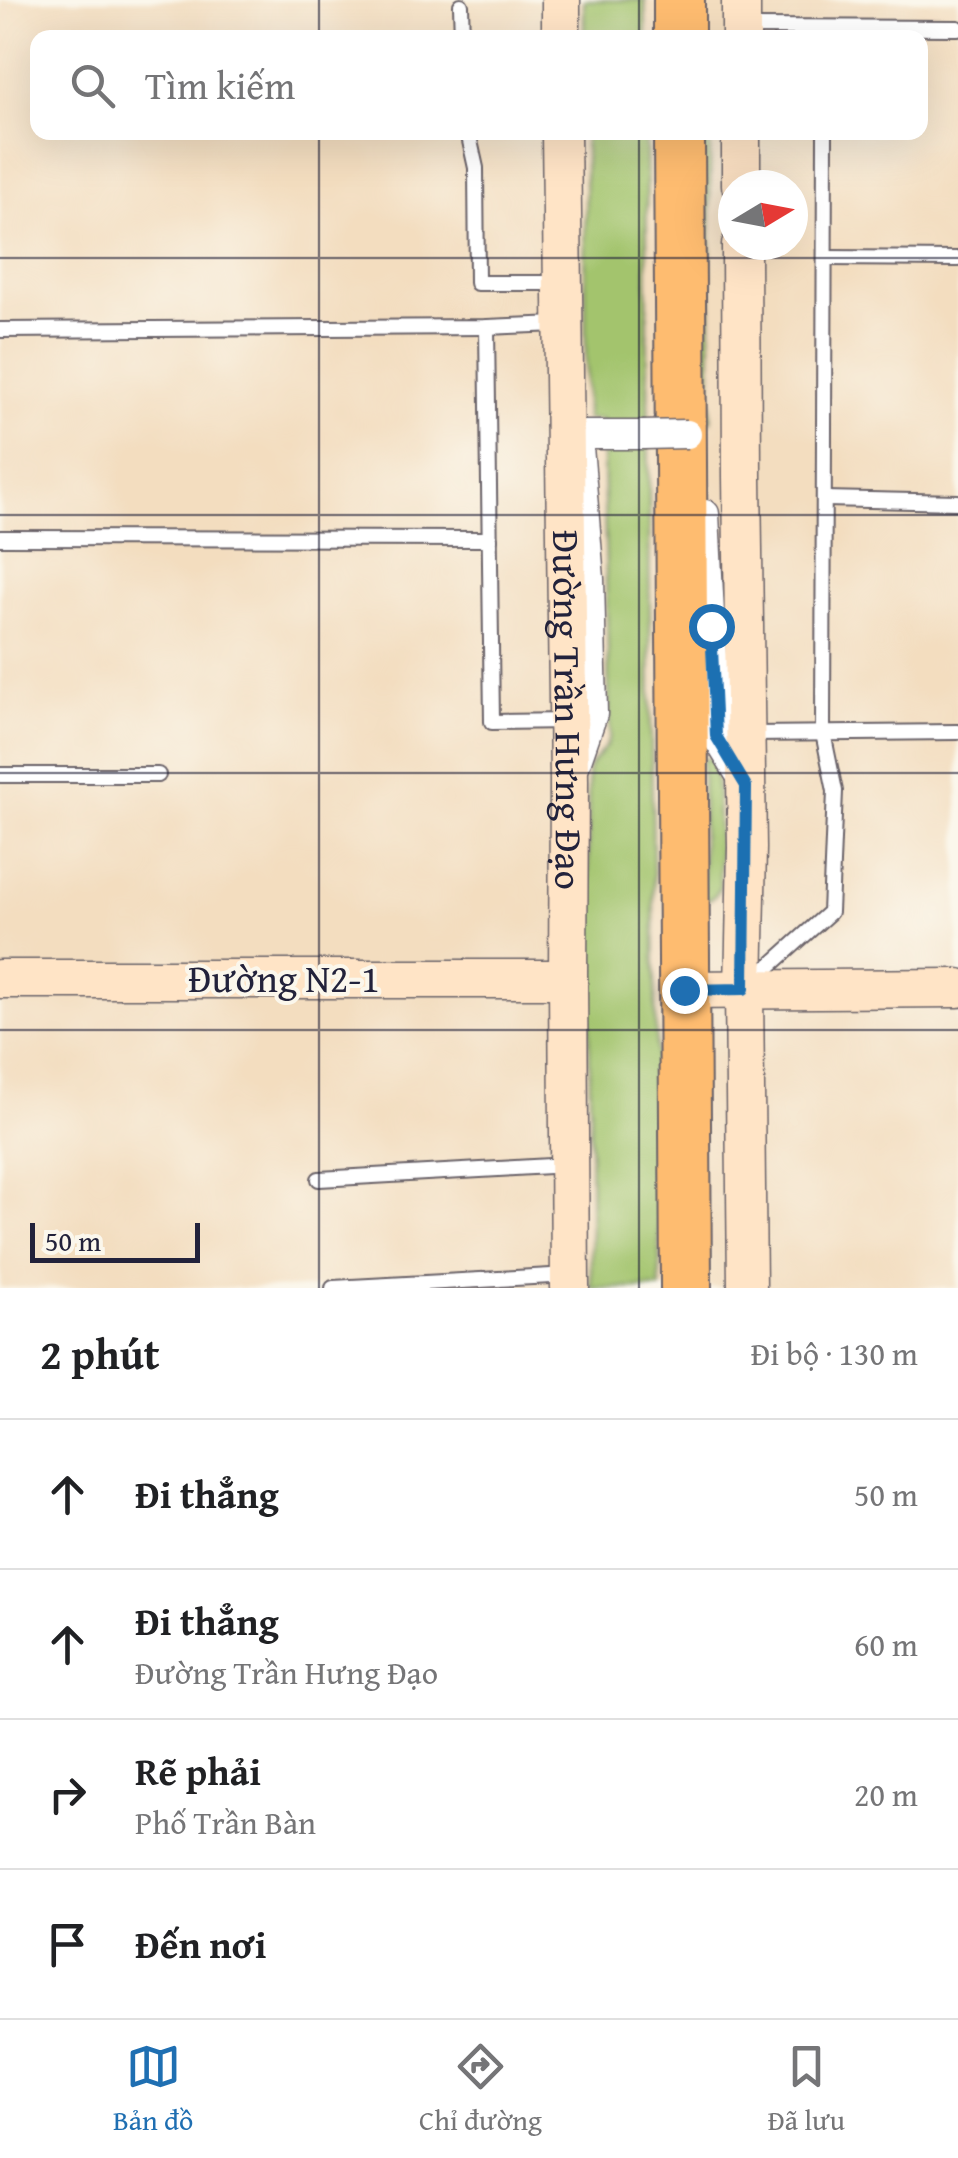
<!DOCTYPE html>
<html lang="vi">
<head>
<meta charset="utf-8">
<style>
  body { margin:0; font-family:"Gentium Book Plus",serif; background:#f6f6f6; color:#202124 }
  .compass { position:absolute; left:718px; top:170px; width:90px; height:90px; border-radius:50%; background:#fff; box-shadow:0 10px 40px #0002; rotate:80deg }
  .scale { position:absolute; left:30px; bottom:25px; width:170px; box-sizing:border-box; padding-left:10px; border:5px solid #22223b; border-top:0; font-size:28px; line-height:35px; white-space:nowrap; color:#22223b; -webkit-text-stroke:8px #fbf7ec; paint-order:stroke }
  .stop { position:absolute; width:30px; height:30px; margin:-22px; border:8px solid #1f6fb2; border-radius:50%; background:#fff }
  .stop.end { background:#1f6fb2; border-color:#fff; box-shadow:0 2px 10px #0008 }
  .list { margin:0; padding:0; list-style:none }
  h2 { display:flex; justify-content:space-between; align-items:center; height:130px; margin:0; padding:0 40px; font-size:42px }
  h2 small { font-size:32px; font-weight:400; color:#757577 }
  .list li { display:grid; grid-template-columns:65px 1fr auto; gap:30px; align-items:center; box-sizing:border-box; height:150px; padding:0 40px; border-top:2px solid #e0e0e0 }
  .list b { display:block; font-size:38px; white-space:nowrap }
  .list p { margin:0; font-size:32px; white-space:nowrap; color:#757577 }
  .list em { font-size:32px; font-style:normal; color:#757577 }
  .icon { flex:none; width:55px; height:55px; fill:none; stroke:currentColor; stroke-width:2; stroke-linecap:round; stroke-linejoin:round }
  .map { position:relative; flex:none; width:958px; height:1288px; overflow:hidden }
  .search { position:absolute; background:#fff; box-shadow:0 10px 40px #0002; left:30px; right:30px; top:30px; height:110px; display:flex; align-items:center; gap:25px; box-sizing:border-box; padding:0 35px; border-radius:20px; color:#757577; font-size:38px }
  .sheet { height:730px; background:#fff }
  nav { display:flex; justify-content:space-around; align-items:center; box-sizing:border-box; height:140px; border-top:2px solid #e0e0e0; background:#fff; font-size:28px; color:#757577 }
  nav a { display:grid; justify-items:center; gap:5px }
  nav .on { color:#1f6fb2 }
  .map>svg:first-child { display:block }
</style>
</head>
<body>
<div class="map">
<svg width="958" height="1288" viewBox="0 0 958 1288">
  <rect width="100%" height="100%" fill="#fbf7ec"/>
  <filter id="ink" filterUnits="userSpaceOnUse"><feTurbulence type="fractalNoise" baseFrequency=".01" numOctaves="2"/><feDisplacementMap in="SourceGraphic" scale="20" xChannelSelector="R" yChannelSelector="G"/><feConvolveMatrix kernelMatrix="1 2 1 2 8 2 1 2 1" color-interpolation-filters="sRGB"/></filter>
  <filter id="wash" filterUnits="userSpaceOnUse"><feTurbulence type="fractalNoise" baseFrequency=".0048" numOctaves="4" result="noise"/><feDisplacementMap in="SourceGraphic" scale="40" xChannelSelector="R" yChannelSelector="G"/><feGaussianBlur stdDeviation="2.25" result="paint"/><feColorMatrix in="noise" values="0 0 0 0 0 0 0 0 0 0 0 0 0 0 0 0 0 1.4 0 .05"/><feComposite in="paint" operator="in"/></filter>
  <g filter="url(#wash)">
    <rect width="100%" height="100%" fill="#f3ddbf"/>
    <g fill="#a3c46d" stroke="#627354" stroke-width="2.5">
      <path d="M584 0H645L646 37H584Z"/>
      <path d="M585 133H646L651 736 660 1288H591L588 768 606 746 610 736 602 420 586 419Z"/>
      <path d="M695 133H710L711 420 694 419Z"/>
      <path d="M713 757 717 786 720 885C717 896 713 898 703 901L702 760Z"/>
    </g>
  </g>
  <g filter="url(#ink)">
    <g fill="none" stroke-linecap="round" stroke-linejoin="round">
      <g stroke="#6b6369" stroke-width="18">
        <g id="lane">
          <path d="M461 5 462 38"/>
          <path d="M742 27 958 28"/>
          <path d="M468 132 476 168 477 283H562"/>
          <path d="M825 258 958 259"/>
          <path d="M487 327 492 722 568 721"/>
          <path d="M0 330 487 327 559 324"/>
          <path d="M825 499 958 502"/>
          <path d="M0 538 490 539"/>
          <path d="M749 734 958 732"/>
          <path d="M0 775H158"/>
          <path d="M752 982 830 912 835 791 823 733 825 132"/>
          <path d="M319 1179 568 1165"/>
          <path d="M333 1288 569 1275"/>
        </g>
      </g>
      <g stroke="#6b6369" stroke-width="31">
        <g id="street">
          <path d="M705 514 716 736 745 783"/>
          <path d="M575 766 593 714 590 579 578 435H643"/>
        </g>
      </g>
      <g stroke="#6b6369" stroke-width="41">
        <g id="secondary">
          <path d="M561 0V38"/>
          <path d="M741 0V38"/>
          <path id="s1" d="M561 132 569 781 568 979 570 1288"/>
          <path d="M741 132V185"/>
          <path d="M741 245 742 477 747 848 744 989 747 1288"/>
          <path d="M0 979H568"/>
          <path d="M683 990 958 988"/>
        </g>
      </g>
      <g stroke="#6b6369" stroke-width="54">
        <g id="highway">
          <path d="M679 0V38"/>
          <path d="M679 132 686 1288"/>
        </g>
      </g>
      <use href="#lane" stroke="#fff" stroke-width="14"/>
      <use href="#street" stroke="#fff" stroke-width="28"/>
      <use href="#secondary" stroke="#ffe4c6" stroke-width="38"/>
      <use href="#highway" stroke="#febc70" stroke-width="50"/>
      <g stroke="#6b6369" stroke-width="31" stroke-linecap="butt">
        <path id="street-bridge" d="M643 435 687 434"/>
      </g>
      <use href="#street-bridge" stroke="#fff" stroke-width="28"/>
    </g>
  </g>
  <g fill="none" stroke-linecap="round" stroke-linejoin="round" filter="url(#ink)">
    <path stroke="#1f6fb2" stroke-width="12" d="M684 990 744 989 746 786 716 736 711 626"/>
  </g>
  <path fill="none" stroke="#22223b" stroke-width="2.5" stroke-opacity="0.55" d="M319 0V38M639 0V38M319 132V1288M639 132V1288M0 258H958M0 515H958M0 773H958M0 1030H958"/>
  <g text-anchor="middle" stroke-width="8" stroke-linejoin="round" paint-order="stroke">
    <g font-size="38" fill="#22223b" stroke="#fbf7ec">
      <text dy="13" stroke="none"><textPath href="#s1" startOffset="578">Đường Trần Hưng Đạo</textPath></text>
      <text x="284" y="992">Đường N2-1</text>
    </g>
  </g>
</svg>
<svg class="compass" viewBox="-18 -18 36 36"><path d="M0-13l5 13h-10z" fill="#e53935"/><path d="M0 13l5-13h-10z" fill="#757577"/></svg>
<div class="scale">50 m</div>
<div class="stop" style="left:711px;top:626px"></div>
<div class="stop end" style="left:684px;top:990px"></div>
<div class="search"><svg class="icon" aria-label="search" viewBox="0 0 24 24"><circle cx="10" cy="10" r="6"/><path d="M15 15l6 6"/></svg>Tìm kiếm</div>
</div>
<section class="sheet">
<h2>2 phút<small>Đi bộ · 130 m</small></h2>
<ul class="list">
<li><svg class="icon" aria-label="ahead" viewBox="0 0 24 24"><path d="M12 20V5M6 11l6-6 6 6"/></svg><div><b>Đi thẳng</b></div><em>50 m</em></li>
<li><svg class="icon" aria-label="ahead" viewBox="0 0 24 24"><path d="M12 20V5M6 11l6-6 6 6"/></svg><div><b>Đi thẳng</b><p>Đường Trần Hưng Đạo</p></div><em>60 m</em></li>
<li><svg class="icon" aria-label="right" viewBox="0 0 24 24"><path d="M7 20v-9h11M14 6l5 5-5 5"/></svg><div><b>Rẽ phải</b><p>Phố Trần Bàn</p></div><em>20 m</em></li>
<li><svg class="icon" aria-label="arrive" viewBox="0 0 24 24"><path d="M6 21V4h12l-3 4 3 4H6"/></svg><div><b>Đến nơi</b></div></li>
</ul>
</section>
<nav>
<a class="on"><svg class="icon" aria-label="map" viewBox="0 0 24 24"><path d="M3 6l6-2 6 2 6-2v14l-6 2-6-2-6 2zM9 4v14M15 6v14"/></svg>Bản đồ</a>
<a><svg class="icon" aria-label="directions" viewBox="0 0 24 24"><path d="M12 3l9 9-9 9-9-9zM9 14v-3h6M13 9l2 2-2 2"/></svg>Chỉ đường</a>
<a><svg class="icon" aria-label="saved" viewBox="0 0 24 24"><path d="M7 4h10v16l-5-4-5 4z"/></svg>Đã lưu</a>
</nav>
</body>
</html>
